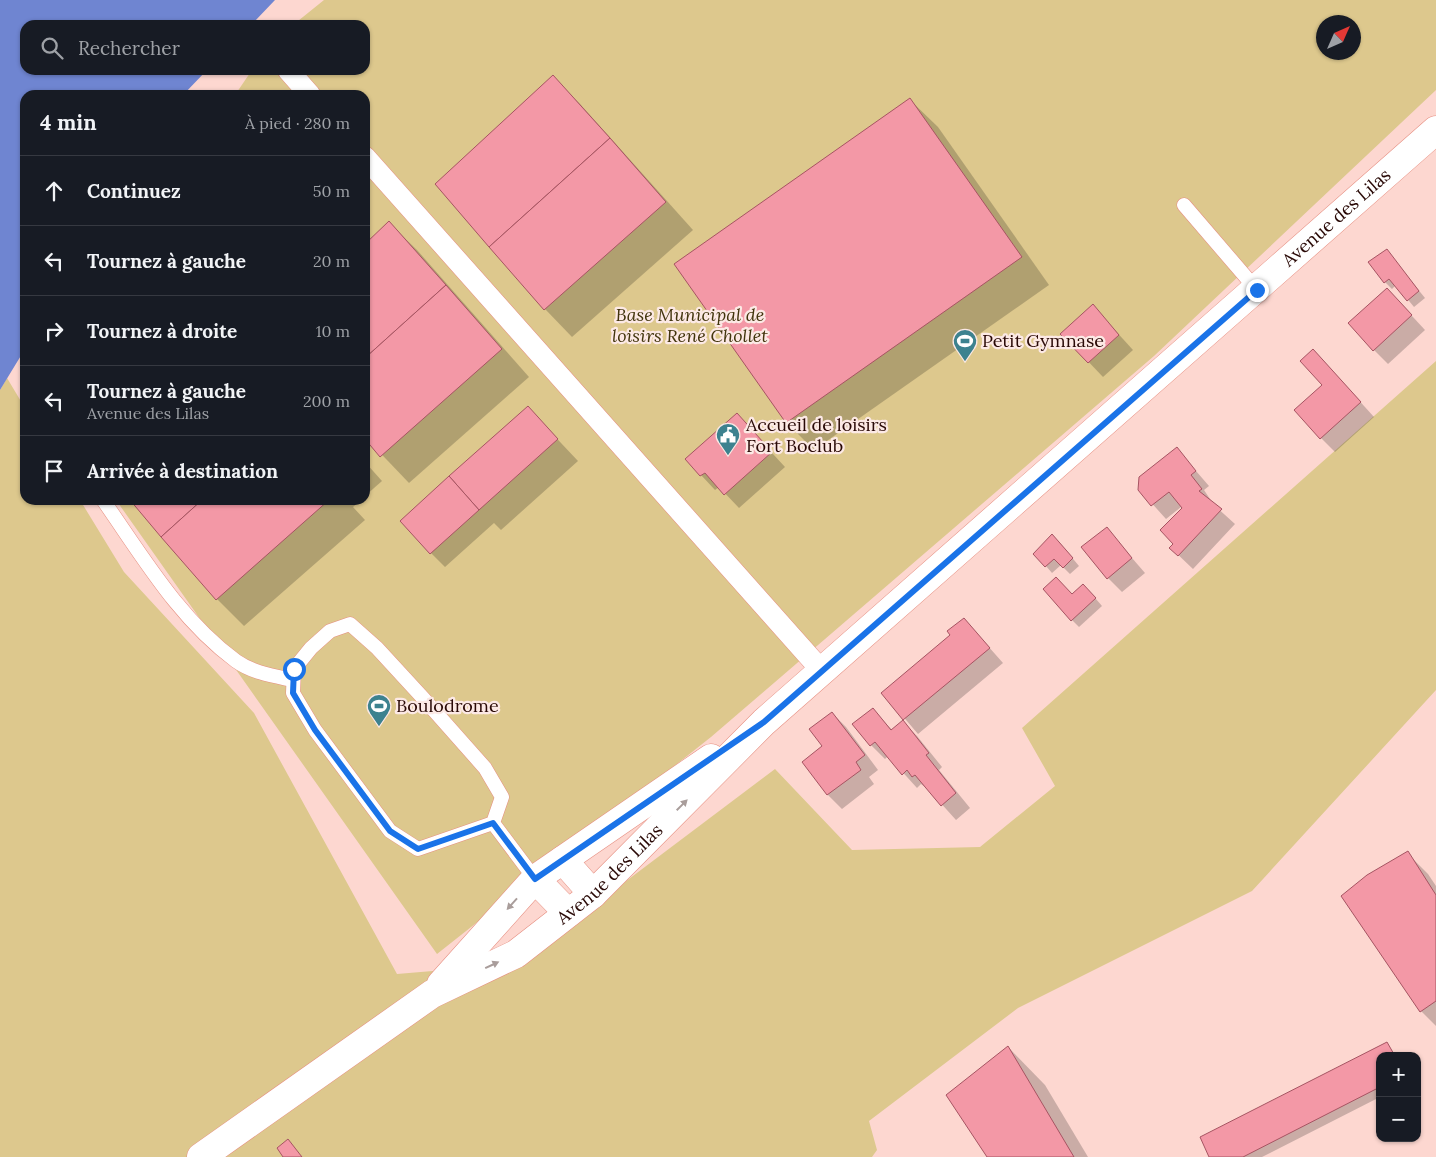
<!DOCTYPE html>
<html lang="fr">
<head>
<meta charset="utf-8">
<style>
  body { margin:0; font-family:Lora,serif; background:#20242c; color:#f1f3f6 }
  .controls { position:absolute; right:15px; bottom:15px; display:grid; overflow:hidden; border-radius:10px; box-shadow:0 1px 4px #0004 }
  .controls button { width:45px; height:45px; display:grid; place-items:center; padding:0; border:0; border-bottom:1px solid #363941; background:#171b24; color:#f1f3f6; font:25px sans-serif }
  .compass { position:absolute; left:1316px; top:15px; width:45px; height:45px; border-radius:50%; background:#171b24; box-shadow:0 1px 4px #0004; rotate:45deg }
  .stop { position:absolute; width:15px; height:15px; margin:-11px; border:4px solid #1a73e8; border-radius:50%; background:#fff }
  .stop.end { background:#1a73e8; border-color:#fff; box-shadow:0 1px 5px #0008 }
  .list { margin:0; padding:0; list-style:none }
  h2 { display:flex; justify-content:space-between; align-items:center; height:65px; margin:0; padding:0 20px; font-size:21px }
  h2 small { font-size:16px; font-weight:400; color:#9ea1a6 }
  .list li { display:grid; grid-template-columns:32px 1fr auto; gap:15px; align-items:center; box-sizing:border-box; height:70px; padding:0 20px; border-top:1px solid #363941 }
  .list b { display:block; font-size:19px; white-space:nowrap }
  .list p { margin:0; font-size:16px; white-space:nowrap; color:#9ea1a6 }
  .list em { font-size:16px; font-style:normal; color:#9ea1a6 }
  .icon { flex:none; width:28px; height:28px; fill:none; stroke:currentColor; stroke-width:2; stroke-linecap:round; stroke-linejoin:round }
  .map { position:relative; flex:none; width:1436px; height:1157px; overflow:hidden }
  .search { position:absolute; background:#171b24; box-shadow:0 1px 4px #0004; left:20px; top:20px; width:350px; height:55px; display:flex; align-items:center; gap:12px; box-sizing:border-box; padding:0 18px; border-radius:15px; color:#9ea1a6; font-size:19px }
  .panel { position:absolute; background:#171b24; box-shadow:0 1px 4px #0004; left:20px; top:90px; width:350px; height:415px; border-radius:15px }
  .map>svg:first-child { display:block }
</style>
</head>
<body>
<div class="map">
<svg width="1436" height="1157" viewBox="0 0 1436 1157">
  <rect width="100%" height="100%" fill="#fdd7d0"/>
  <g fill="#ddc88d" fill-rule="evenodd">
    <path d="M324 0H1436V90L1154 356 711 737 437 954 116 500H365V95H235L252 70H365V25H293ZM1324 22H1354V52H1324Z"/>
    <path d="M1436 361V690L1252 891 1018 1008 869 1121 877 1150 872 1157H0V390L7 378 25 408V500H80L124 572 254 713 397 974 516 964 775 769 852 850 980 847 1055 786 1022 728Z"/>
  </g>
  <path fill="#6f85d1" d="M0 0H275L251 25H25V70H207L183 95H25V349L0 390Z"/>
  <g fill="#0003">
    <path d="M553 77 580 104 693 230 572 337 545 309 437 184Z"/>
    <path d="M910 100 938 127 1049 285 814 450 787 423 676 264Z"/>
    <path d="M389 223 417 250 529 377 409 483 365 437V246Z"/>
    <path d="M1386 250 1425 298 1414 307 1396 285 1392 289 1385 282 1370 262Z"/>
    <path d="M1387 289 1425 330 1388 364 1374 350Z"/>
    <path d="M1093 306 1133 350 1103 377 1062 334Z"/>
    <path d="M1327 365 1374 417 1335 452 1321 438Z"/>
    <path d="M528 408 578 461 501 530 494 523 445 567 431 553Z"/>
    <path d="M737 415 785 467 739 508 719 487 715 490 701 475Z"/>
    <path d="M1177 449 1209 486 1204 490 1214 505 1235 524 1193 569 1171 548 1175 544 1182 508 1181 507 1166 519 1139 489Z"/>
    <path d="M365 462 382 481 365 496Z"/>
    <path d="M131 500H361L353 507 365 520 244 626 217 599Z"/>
    <path d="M1106 528 1145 573 1122 592 1108 578Z"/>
    <path d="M1059 542 1079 566 1070 574 1061 565 1052 573 1046 566Z"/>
    <path d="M1090 592 1102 606 1079 627 1072 620V595Z"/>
    <path d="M964 619 1003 663 918 734 883 693 952 635Z"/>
    <path d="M873 710 892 730 903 722 917 736 942 767 939 770 970 808 956 820 929 790 921 784 917 788 888 756 885 759 871 745Z"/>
    <path d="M832 713 846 727 878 770 869 777 874 784 842 809 828 795 804 762 824 746Z"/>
    <path d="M1407 853 1428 874 1436 886V1026L1421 1011 1342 896Z"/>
    <path d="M1386 1043 1396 1056H1380V1097L1262 1157H1210Z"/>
    <path d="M1008 1047 1045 1085 1088 1157H988Z"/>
  </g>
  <g fill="#f398a6" stroke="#a65462">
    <path d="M553 75 610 138 489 247 435 184Z"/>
    <path d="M910 98 1022 257 786 423 674 264Z"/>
    <path d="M610 138 666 202 544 310 489 247Z"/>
    <path d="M389 221 446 285 365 358V244Z"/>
    <path d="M1387 249 1419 291 1407 301 1389 279 1384 283 1368 262Z"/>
    <path d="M446 285 502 349 380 457 365 439V358Z"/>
    <path d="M1387 288 1412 315 1373 351 1348 323Z"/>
    <path d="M1093 304 1119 335 1088 363 1060 334Z"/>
    <path d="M1313 349 1361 402 1320 439 1294 410 1322 385 1300 361Z"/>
    <path d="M528 406 558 439 479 510 449 476Z"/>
    <path d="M737 413 772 452 724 495 705 473 700 476 685 459Z"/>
    <path d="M1177 447 1196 471 1191 475 1202 489 1199 491 1222 509 1178 556 1169 548 1173 544 1160 530 1182 508 1169 492 1151 506 1138 490 1139 477Z"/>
    <path d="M449 476 479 510 430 554 400 521Z"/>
    <path d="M130 500H202L161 537Z"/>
    <path d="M202 500H329L216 600 161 537Z"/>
    <path d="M1107 527 1132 558 1107 579 1081 547Z"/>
    <path d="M1052 534 1073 558 1063 568 1054 559 1045 567 1033 554Z"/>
    <path d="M1056 577 1072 594 1083 584 1096 598 1071 621 1043 589Z"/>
    <path d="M964 618 990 648 903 720 881 693 950 635 947 631Z"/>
    <path d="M873 708 891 730 903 720 929 753 926 755 956 793 941 806 915 775 912 777 907 770 902 775 875 742 870 746 852 724Z"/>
    <path d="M832 712 865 755 856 762 861 770 827 795 802 762 822 746 809 729Z"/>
    <path d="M1408 851 1436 895V1001L1420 1012 1341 896 1367 875Z"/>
    <path d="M1387 1042 1395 1056H1380V1087L1243 1157H1209L1200 1137Z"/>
    <path d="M1008 1046 1074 1157H987L946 1095Z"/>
    <path d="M288 1139 302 1157H283L277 1148Z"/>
  </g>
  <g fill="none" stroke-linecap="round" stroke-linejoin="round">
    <g stroke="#e68e80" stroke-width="15">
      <g id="service">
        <path d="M1184 205 1257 290"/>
        <path d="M103 500C143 557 179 619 236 661 253 673 274 676 293 680"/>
        <path d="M493 823 418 849 390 831 315 730 293 693 294 669 311 648 330 631 350 624 377 648 423 698 485 768 502 797 493 823 535 879"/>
      </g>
    </g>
    <g stroke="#e68e80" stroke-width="22">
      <g id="pedestrian">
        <path d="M288 70 310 95"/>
        <path d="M365 157 822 671"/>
      </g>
    </g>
    <g stroke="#e68e80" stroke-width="29">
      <g id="tertiary">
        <path d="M563 860 593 894"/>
        <path d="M535 879 568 913"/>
        <path d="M441 984 535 879 711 758"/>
        <path id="s1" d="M201 1157 432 994 516 954 593 894 764 722 1436 130"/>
      </g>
    </g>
    <use href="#service" stroke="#fff" stroke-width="14"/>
    <use href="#pedestrian" stroke="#fff" stroke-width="21"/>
    <use href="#tertiary" stroke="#fff" stroke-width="28"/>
  </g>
  <defs><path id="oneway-solid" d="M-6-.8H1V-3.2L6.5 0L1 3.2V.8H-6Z" transform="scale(1.25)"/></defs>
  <g fill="#a99d9b">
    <use href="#oneway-solid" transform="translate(682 805) rotate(-45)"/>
    <use href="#oneway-solid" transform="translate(512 904) rotate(132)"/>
    <use href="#oneway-solid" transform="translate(492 965) rotate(-25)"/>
  </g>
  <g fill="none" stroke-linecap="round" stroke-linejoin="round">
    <path stroke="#1a73e8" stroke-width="6" d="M294 669 293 693 315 730 390 831 418 849 493 823 535 879 764 722 1257 290"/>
  </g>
  <defs>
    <g id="stadium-pin" transform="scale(1.25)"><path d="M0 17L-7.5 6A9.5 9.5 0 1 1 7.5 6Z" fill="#3d828f" stroke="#fce9e5"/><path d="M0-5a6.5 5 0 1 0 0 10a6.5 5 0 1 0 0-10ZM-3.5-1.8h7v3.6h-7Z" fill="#fff"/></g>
    <g id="civic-pin" transform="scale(1.25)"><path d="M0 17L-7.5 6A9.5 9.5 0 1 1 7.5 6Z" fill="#3d828f" stroke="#fce9e5"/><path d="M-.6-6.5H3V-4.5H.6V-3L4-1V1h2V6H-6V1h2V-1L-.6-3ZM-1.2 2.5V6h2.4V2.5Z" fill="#fff"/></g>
  </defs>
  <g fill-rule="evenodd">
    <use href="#stadium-pin" x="965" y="341"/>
    <use href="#civic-pin" x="728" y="435"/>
    <use href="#stadium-pin" x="379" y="706"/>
  </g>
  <g text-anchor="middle" stroke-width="4.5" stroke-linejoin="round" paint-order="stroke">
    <g font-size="18" fill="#290906" stroke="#fce9e5">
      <text dy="6" stroke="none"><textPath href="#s1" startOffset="1479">Avenue des Lilas</textPath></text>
      <text dy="6" stroke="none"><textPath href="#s1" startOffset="499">Avenue des Lilas</textPath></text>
    </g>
    <g font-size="18" font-style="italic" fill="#41340c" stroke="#fce9e5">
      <text x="690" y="321">Base Municipal de<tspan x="690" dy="21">loisirs René Chollet</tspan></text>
    </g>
    <g font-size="18" fill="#290906" stroke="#fce9e5" text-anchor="start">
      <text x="982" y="347">Petit Gymnase</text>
      <text x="746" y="431">Accueil de loisirs<tspan x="746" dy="21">Fort Boclub</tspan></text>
      <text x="396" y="712">Boulodrome</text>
    </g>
  </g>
</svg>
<div class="controls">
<button>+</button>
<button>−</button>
</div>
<svg class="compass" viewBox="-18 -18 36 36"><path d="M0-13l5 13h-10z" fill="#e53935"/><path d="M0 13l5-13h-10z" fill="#9ea1a6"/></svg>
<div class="stop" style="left:294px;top:669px"></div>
<div class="stop end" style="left:1257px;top:290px"></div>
<div class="search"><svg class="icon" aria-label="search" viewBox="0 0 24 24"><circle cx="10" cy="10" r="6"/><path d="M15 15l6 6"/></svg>Rechercher</div>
<section class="panel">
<h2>4 min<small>À pied · 280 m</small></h2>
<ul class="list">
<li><svg class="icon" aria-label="ahead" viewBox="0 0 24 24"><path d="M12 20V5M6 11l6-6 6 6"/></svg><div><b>Continuez</b></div><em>50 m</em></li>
<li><svg class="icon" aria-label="left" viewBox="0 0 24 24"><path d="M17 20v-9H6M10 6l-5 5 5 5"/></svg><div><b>Tournez à gauche</b></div><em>20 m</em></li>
<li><svg class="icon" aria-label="right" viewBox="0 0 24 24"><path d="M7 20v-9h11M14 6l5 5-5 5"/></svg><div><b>Tournez à droite</b></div><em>10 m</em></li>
<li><svg class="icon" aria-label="left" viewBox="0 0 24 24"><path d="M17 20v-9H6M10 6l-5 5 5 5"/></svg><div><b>Tournez à gauche</b><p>Avenue des Lilas</p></div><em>200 m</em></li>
<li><svg class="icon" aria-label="arrive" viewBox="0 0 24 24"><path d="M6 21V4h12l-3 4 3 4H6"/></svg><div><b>Arrivée à destination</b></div></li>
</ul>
</section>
</div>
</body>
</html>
